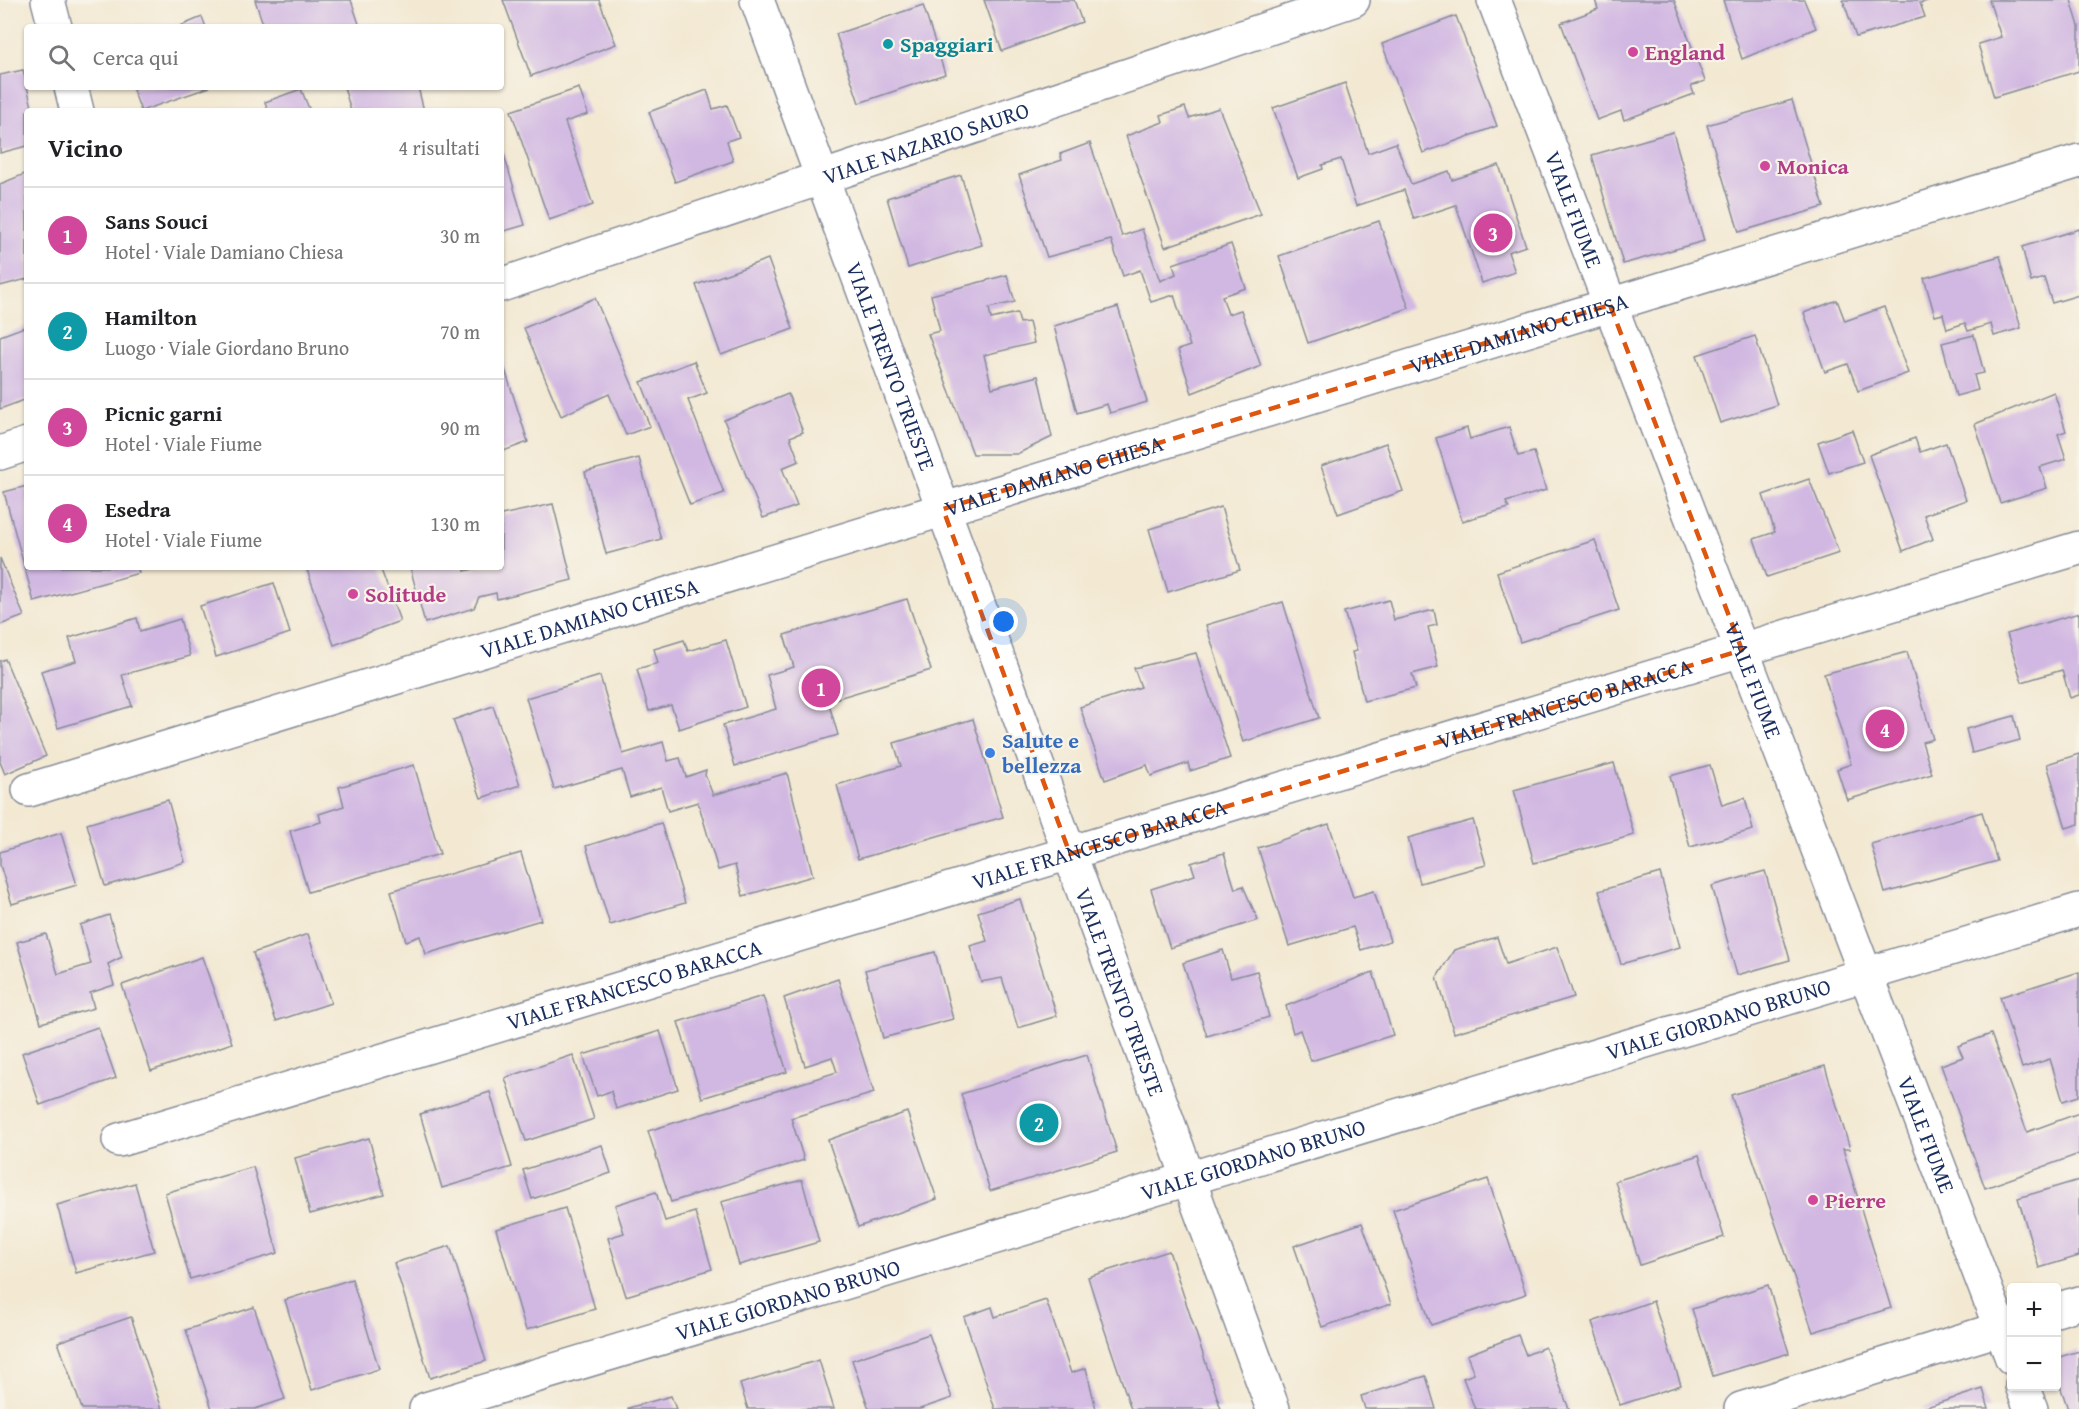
<!DOCTYPE html>
<html lang="it">
<head>
<meta charset="utf-8">
<style>
  body { margin:0; font-family:"Gentium Book Plus",serif; background:#f6f6f6; color:#202124 }
  .controls { position:absolute; right:18px; bottom:18px; display:grid; overflow:hidden; border-radius:6px; box-shadow:0 2px 4px #0004 }
  .controls button { width:54px; height:54px; display:grid; place-items:center; padding:0; border:0; border-bottom:2px solid #e0e0e0; background:#fff; color:#202124; font:30px sans-serif }
  .you { position:absolute; left:1004px; top:622px; width:21px; height:21px; margin:-15px; border:4px solid #fff; border-radius:50%; background:#1a73e8; box-shadow:0 0 0 9px #1a73e833 }
  .badge { display:grid; place-items:center; width:39px; height:39px; border-radius:50%; background:#ea580c; color:#fff; font-size:20px; font-weight:700 }
  .pin { position:absolute; translate:-50% -50%; border:3px solid #fff; box-shadow:0 2px 6px #0006 }
  .list { margin:0; padding:0; list-style:none }
  h2 { display:flex; justify-content:space-between; align-items:center; height:78px; margin:0; padding:0 24px; font-size:26px }
  h2 small { font-size:20px; font-weight:400; color:#757577 }
  .list li { display:grid; grid-template-columns:39px 1fr auto; gap:18px; align-items:center; box-sizing:border-box; height:96px; padding:0 24px; border-top:2px solid #e0e0e0 }
  .list b { display:block; font-size:22px; white-space:nowrap }
  .list p { margin:0; font-size:20px; white-space:nowrap; color:#757577 }
  .list em { font-size:20px; font-style:normal; color:#757577 }
  .icon { flex:none; width:33px; height:33px; fill:none; stroke:currentColor; stroke-width:2; stroke-linecap:round; stroke-linejoin:round }
  .map { position:relative; flex:none; width:2079px; height:1409px; overflow:hidden }
  .search { position:absolute; background:#fff; box-shadow:0 2px 4px #0004; left:24px; top:24px; width:480px; height:66px; display:flex; align-items:center; gap:15px; box-sizing:border-box; padding:0 21px; border-radius:6px; color:#757577; font-size:22px }
  .panel { position:absolute; background:#fff; box-shadow:0 2px 4px #0004; left:24px; top:108px; width:480px; height:462px; border-radius:6px }
  .map>svg:first-child { display:block }
</style>
</head>
<body>
<div class="map">
<svg width="2079" height="1409" viewBox="0 0 2079 1409">
  <rect width="100%" height="100%" fill="#f7f3e8"/>
  <filter id="ink" filterUnits="userSpaceOnUse"><feTurbulence type="fractalNoise" baseFrequency=".0167" numOctaves="2"/><feDisplacementMap in="SourceGraphic" scale="12" xChannelSelector="R" yChannelSelector="G"/><feConvolveMatrix kernelMatrix="1 2 1 2 8 2 1 2 1" color-interpolation-filters="sRGB"/></filter>
  <filter id="wash" filterUnits="userSpaceOnUse"><feTurbulence type="fractalNoise" baseFrequency=".008" numOctaves="4" result="noise"/><feDisplacementMap in="SourceGraphic" scale="24" xChannelSelector="R" yChannelSelector="G"/><feGaussianBlur stdDeviation="1.35" result="paint"/><feColorMatrix in="noise" values="0 0 0 0 0 0 0 0 0 0 0 0 0 0 0 0 0 1.4 0 .05"/><feComposite in="paint" operator="in"/></filter>
  <g filter="url(#wash)">
    <rect width="100%" height="100%" fill="#f3e9d3"/>
    <g id="blocks">
      <g fill="#d1b8e2">
        <path d="M255 0H351L360 27H264Z"/>
        <path d="M503 0H599L616 44 531 76Z"/>
        <path d="M984 0H1074L1082 22 1002 51Z"/>
        <path d="M1595 0H1674L1705 81 1691 86 1694 94 1624 120 1621 111 1597 120 1561 23 1598 9Z"/>
        <path d="M1723 0H1804L1816 28 1742 59Z"/>
        <path d="M1843 0H1928V1L1920 3 1925 17 1856 37Z"/>
        <path d="M1989 0H2071L2079 26V71L1994 97 1978 44 2001 37Z"/>
        <path d="M923 5 945 74 859 103 836 34Z"/>
        <path d="M1456 16 1497 126 1423 153 1382 44Z"/>
        <path d="M202 17 206 27H178Z"/>
        <path d="M23 70 33 111H27V146L0 153V75Z"/>
        <path d="M1345 83 1368 153 1396 143 1411 184 1449 171 1452 180 1499 165 1526 246 1508 252 1515 272 1482 283 1456 205 1414 219 1404 190 1356 206 1341 159 1322 165 1323 169 1298 178 1273 108Z"/>
        <path d="M132 87H210L141 111Z"/>
        <path d="M344 87H418L424 111H351Z"/>
        <path d="M579 88 588 114 565 122 593 205 549 220 511 111Z"/>
        <path d="M301 89 310 111H268L265 102Z"/>
        <path d="M707 90 713 109 727 105 739 137 727 141 733 161 675 182 649 112Z"/>
        <path d="M1792 100 1824 207 1739 232 1707 125Z"/>
        <path d="M1185 107 1189 118 1219 108 1261 214 1165 247 1126 136 1163 122 1161 115Z"/>
        <path d="M1673 132 1704 241 1623 264 1592 155Z"/>
        <path d="M1090 143 1122 236 1142 229 1160 281 1176 274 1173 264 1231 244 1246 288 1222 296 1228 314 1241 310 1261 366 1192 393 1178 350 1190 346 1174 295 1151 302 1140 270 1123 276 1111 240 1047 257 1019 175 1062 160 1060 154Z"/>
        <path d="M501 145 525 225 501 232Z"/>
        <path d="M27 173V279L0 286V184Z"/>
        <path d="M961 175 982 245 908 268 887 198Z"/>
        <path d="M1379 221 1409 308 1308 343 1279 256Z"/>
        <path d="M2079 229V295L2052 303 2044 278 2031 282 2022 247Z"/>
        <path d="M2000 256 2021 328 1994 336 1991 324 1968 331 1965 323 1947 329 1943 314 1935 316 1924 278Z"/>
        <path d="M768 259 793 329 721 355 696 285Z"/>
        <path d="M1007 275 1015 302 989 308 991 319 1017 313 1020 323 1029 322 1034 343 984 355 992 388 1038 376 1052 437 1017 454H973L928 334 940 331 931 295Z"/>
        <path d="M595 298 650 426 626 435 609 394 561 416 524 328Z"/>
        <path d="M1837 300 1845 321 1884 307 1908 373 1858 391 1848 364 1825 372 1804 313Z"/>
        <path d="M1118 307 1147 402 1110 413 1107 404 1077 413 1054 326Z"/>
        <path d="M27 326V399L0 409V336Z"/>
        <path d="M1974 335 1984 373 1974 375 1978 390 1956 396 1942 343Z"/>
        <path d="M1755 336 1777 405 1720 423 1697 355Z"/>
        <path d="M501 357 528 442 501 452Z"/>
        <path d="M694 361 707 393 688 400 724 493 690 505 641 382Z"/>
        <path d="M2054 392 2066 431 2058 434 2066 459 2040 467 2047 488 2000 503 1975 424Z"/>
        <path d="M788 394 803 432 790 437 799 461 782 468 797 506 763 518 724 420Z"/>
        <path d="M1509 427 1518 456 1534 452 1546 490 1506 502 1509 508 1462 521 1436 438 1467 428 1470 439Z"/>
        <path d="M1852 430 1863 462 1829 473 1818 442Z"/>
        <path d="M1915 438 1920 452 1946 443 1966 500 1924 515 1933 539 1903 551 1869 455Z"/>
        <path d="M1386 443 1403 491 1338 514 1321 466Z"/>
        <path d="M639 458 661 539 606 554 585 472Z"/>
        <path d="M1809 479 1839 553 1767 577 1754 539 1775 532 1763 495Z"/>
        <path d="M27 486V567H137L139 573 34 602 4 492Z"/>
        <path d="M553 504 572 580 497 599 496 593 479 597 474 608 425 623 410 567H464L465 571 481 567H501V515Z"/>
        <path d="M1221 507 1240 570 1168 592 1149 529Z"/>
        <path d="M1595 540 1619 610 1520 642 1497 572Z"/>
        <path d="M0 558 24 616 0 625Z"/>
        <path d="M306 567H380L400 621 334 645Z"/>
        <path d="M274 583 290 633 216 657 200 606Z"/>
        <path d="M907 599 931 670 828 701 838 735 735 766 723 725 776 709 767 675 794 667 784 635Z"/>
        <path d="M1389 600 1394 620 1434 610 1437 625 1428 627 1438 667 1412 674 1416 688 1364 701 1352 652 1357 651 1344 612Z"/>
        <path d="M1283 602 1319 718 1243 742 1206 625Z"/>
        <path d="M2079 613V695L2070 698 2062 670 2022 682 2007 634Z"/>
        <path d="M137 618 140 631 180 619 190 656 122 675 132 706 58 728 41 671 76 661 69 638Z"/>
        <path d="M684 640 688 651 726 640 746 707 679 729 671 705 649 711 637 669 658 663 654 649Z"/>
        <path d="M1907 652 1933 739 1922 742 1932 774 1847 800 1837 769 1851 764 1824 674Z"/>
        <path d="M1196 653 1230 758 1190 771 1188 763 1151 776 1147 765 1105 780 1080 707 1141 687 1134 668Z"/>
        <path d="M5 659 46 756 5 774 0 762V661Z"/>
        <path d="M600 676 623 754 663 742 668 761 680 758 686 777 706 770 705 775 713 795 787 773 813 876 743 896 735 865 718 870 698 802 668 811 661 787 630 797 622 770 554 789 526 698Z"/>
        <path d="M493 706 520 785 481 798 453 720Z"/>
        <path d="M2014 716 2020 740 1972 753 1966 729Z"/>
        <path d="M973 719 1003 817 858 859 837 785 901 766 894 743Z"/>
        <path d="M2079 754V824L2066 828 2047 764Z"/>
        <path d="M1614 763 1634 835 1534 863 1514 790Z"/>
        <path d="M414 765 440 854 308 892 290 831 321 822 319 814 344 806 339 787Z"/>
        <path d="M1710 765 1722 805 1745 798 1753 830 1690 847 1670 776Z"/>
        <path d="M168 800 185 862 105 886 87 824Z"/>
        <path d="M1982 812 1997 861 1885 893 1871 844Z"/>
        <path d="M1473 820 1486 865 1420 883 1408 838Z"/>
        <path d="M661 823 685 903 610 925 586 846Z"/>
        <path d="M1329 824 1353 897 1374 891 1390 941 1361 950 1353 927 1289 946 1258 848Z"/>
        <path d="M61 833 77 885 12 904 0 865V852Z"/>
        <path d="M521 853 541 920 426 954 420 936 406 941 391 891Z"/>
        <path d="M1224 853 1235 889 1243 886 1258 920 1170 948 1151 889 1195 875 1191 863Z"/>
        <path d="M1765 871 1790 960 1737 975 1712 886Z"/>
        <path d="M1660 873 1680 947 1621 964 1599 891Z"/>
        <path d="M1020 899 1057 1016 1018 1028 1002 978 981 982 970 946 987 941 978 912Z"/>
        <path d="M109 915 122 957 108 964 114 985 90 993 94 1008 41 1023 17 942 46 934 58 974 91 964 80 925Z"/>
        <path d="M308 934 331 1003 276 1021 253 953Z"/>
        <path d="M1497 937 1506 964 1557 947 1574 997 1454 1033 1437 977 1454 950Z"/>
        <path d="M1223 950 1231 978 1257 971 1269 1017 1207 1036 1183 963Z"/>
        <path d="M935 952 953 1019 883 1038 865 970Z"/>
        <path d="M202 957 232 1043 151 1071 122 985Z"/>
        <path d="M1373 972 1393 1035 1311 1061 1300 1030 1293 1033 1286 1006Z"/>
        <path d="M2079 972V1096L2063 1101 2050 1059 2022 1068 2000 997Z"/>
        <path d="M838 979 874 1093 791 1118 804 1160 671 1202 648 1131 837 1072 832 1057 805 1066 784 998Z"/>
        <path d="M763 996 787 1072 702 1098 678 1022Z"/>
        <path d="M98 1027 116 1078 40 1105 22 1053Z"/>
        <path d="M660 1031 678 1089 616 1109 611 1091 597 1096 583 1055Z"/>
        <path d="M1991 1034 2027 1132 2079 1113V1154L1985 1188 1941 1065 1963 1057 1958 1046Z"/>
        <path d="M573 1055 594 1119 526 1141 505 1078Z"/>
        <path d="M1087 1055 1117 1152 990 1191 961 1094Z"/>
        <path d="M1825 1066 1850 1149H1843L1891 1308 1813 1332 1731 1095Z"/>
        <path d="M490 1092 512 1167 442 1188 420 1114Z"/>
        <path d="M907 1112 937 1199 858 1227 828 1140Z"/>
        <path d="M369 1138 384 1194 310 1214 295 1158Z"/>
        <path d="M602 1145 611 1173 532 1199 523 1170Z"/>
        <path d="M1699 1155 1724 1237 1640 1265 1615 1181Z"/>
        <path d="M253 1167 278 1253 190 1279 165 1193Z"/>
        <path d="M1488 1179 1526 1294 1431 1325 1393 1210Z"/>
        <path d="M802 1180 819 1242 739 1265 721 1202Z"/>
        <path d="M2079 1180V1256L2039 1268 2018 1198Z"/>
        <path d="M135 1183 154 1251 76 1273 57 1205Z"/>
        <path d="M656 1192 665 1221 695 1212 712 1269 626 1296 608 1238 624 1233 615 1205Z"/>
        <path d="M565 1208 595 1309 526 1330 496 1229Z"/>
        <path d="M1362 1223 1391 1304 1322 1327 1294 1246Z"/>
        <path d="M450 1246 486 1361 430 1378 394 1263Z"/>
        <path d="M1169 1251 1221 1409H1131L1103 1325 1088 1277Z"/>
        <path d="M352 1279 379 1369 312 1390 285 1300Z"/>
        <path d="M1768 1285 1789 1353 1713 1376 1692 1309Z"/>
        <path d="M1046 1300 1071 1373 1086 1368 1096 1409H995L964 1317 992 1307 995 1317Z"/>
        <path d="M1653 1301 1681 1385 1620 1405 1592 1322Z"/>
        <path d="M254 1307 285 1399 255 1409H212L186 1330Z"/>
        <path d="M131 1317 162 1409H82L58 1342Z"/>
        <path d="M929 1334 952 1398 920 1409H869L852 1360Z"/>
        <path d="M1518 1335 1526 1355 1545 1347 1569 1409H1475L1463 1378 1474 1374 1467 1355Z"/>
        <path d="M2079 1351V1409H2068L2056 1374V1358Z"/>
        <path d="M819 1360 834 1409H748L740 1384Z"/>
        <path d="M1426 1376 1436 1409H1365L1361 1396Z"/>
        <path d="M1983 1389 1989 1409H1920Z"/>
        <path d="M671 1396 676 1409H628V1408Z"/>
      </g>
    </g>
  </g>
  <g filter="url(#ink)">
    <use href="#blocks" fill-opacity="0" stroke="#878c98" stroke-width="1.5"/>
    <g fill="none" stroke-linecap="round" stroke-linejoin="round">
      <g stroke="#878c98" stroke-width="36">
        <g id="minor">
          <path d="M48 0 55 27"/>
          <path id="s1" d="M757 0 1273 1409"/>
          <path id="s2" d="M1494 0 2012 1358"/>
          <path d="M71 87 77 111"/>
          <path id="s3" d="M501 285 1353 0"/>
          <path d="M0 453 27 444"/>
          <path id="s4" d="M29 790 2079 161"/>
          <path id="s5" d="M119 1140 2079 548"/>
          <path d="M2056 1310 2079 1303"/>
          <path d="M2022 1386 2031 1409"/>
          <path id="s6" d="M426 1409 2079 910"/>
          <path d="M1741 1409 2012 1325"/>
        </g>
      </g>
      <use href="#minor" stroke="#fff" stroke-width="33"/>
    </g>
  </g>
  <path fill="none" stroke="#de5710" stroke-width="4.5" stroke-dasharray="12 8" stroke-linejoin="round" d="M1610 305 1742 650 1070 854 943 509Z"/>
  <circle fill="#0f9aa8" stroke="#f7f3e8" stroke-width="2" cx="888" cy="44" r="6"/>
  <g fill="#d1479c" stroke="#f7f3e8" stroke-width="2">
    <circle cx="1633" cy="52" r="6"/>
    <circle cx="1765" cy="166" r="6"/>
    <circle cx="353" cy="594" r="6"/>
    <circle cx="1813" cy="1200" r="6"/>
  </g>
  <circle fill="#3f7fe0" stroke="#f7f3e8" stroke-width="2" cx="990" cy="753" r="6"/>
  <g text-anchor="middle" stroke-width="4.5" stroke-linejoin="round" paint-order="stroke">
    <g font-size="22" font-weight="bold" fill="#0d838f" stroke="#f7f3e8" text-anchor="start">
      <text x="900" y="52">Spaggiari</text>
    </g>
    <g font-size="22" font-weight="bold" fill="#b23c85" stroke="#f7f3e8" text-anchor="start">
      <text x="1645" y="60">England</text>
      <text x="1777" y="174">Monica</text>
      <text x="365" y="602">Solitude</text>
      <text x="1825" y="1208">Pierre</text>
    </g>
    <g font-size="22" fill="#1b2f5e" stroke="#f7f3e8">
      <text dy="8" stroke="none"><textPath href="#s3" startOffset="448">VIALE NAZARIO SAURO</textPath></text>
      <text dy="8" stroke="none"><textPath href="#s2" startOffset="224">VIALE FIUME</textPath></text>
      <text dy="8" stroke="none"><textPath href="#s4" startOffset="1558">VIALE DAMIANO CHIESA</textPath></text>
      <text dy="8" stroke="none"><textPath href="#s1" startOffset="390">VIALE TRENTO TRIESTE</textPath></text>
      <text dy="8" stroke="none"><textPath href="#s4" startOffset="1072">VIALE DAMIANO CHIESA</textPath></text>
      <text dy="8" stroke="none"><textPath href="#s4" startOffset="586">VIALE DAMIANO CHIESA</textPath></text>
      <text dy="8" stroke="none"><textPath href="#s2" startOffset="728">VIALE FIUME</textPath></text>
      <text dy="8" stroke="none"><textPath href="#s5" startOffset="1510">VIALE FRANCESCO BARACCA</textPath></text>
      <text dy="8" stroke="none"><textPath href="#s5" startOffset="1024">VIALE FRANCESCO BARACCA</textPath></text>
      <text dy="8" stroke="none"><textPath href="#s5" startOffset="538">VIALE FRANCESCO BARACCA</textPath></text>
      <text dy="8" stroke="none"><textPath href="#s1" startOffset="1056">VIALE TRENTO TRIESTE</textPath></text>
      <text dy="8" stroke="none"><textPath href="#s6" startOffset="1350">VIALE GIORDANO BRUNO</textPath></text>
      <text dy="8" stroke="none"><textPath href="#s2" startOffset="1214">VIALE FIUME</textPath></text>
      <text dy="8" stroke="none"><textPath href="#s6" startOffset="864">VIALE GIORDANO BRUNO</textPath></text>
      <text dy="8" stroke="none"><textPath href="#s6" startOffset="378">VIALE GIORDANO BRUNO</textPath></text>
    </g>
    <g font-size="22" font-weight="bold" fill="#366cbe" stroke="#f7f3e8" text-anchor="start">
      <text x="1002" y="748">Salute e<tspan x="1002" dy="25">bellezza</tspan></text>
    </g>
  </g>
</svg>
<div class="controls">
<button>+</button>
<button>−</button>
</div>
<div class="you"></div>
<div class="pin badge" style="left:821px;top:688px;background:#d1479c">1</div>
<div class="pin badge" style="left:1039px;top:1123px;background:#0f9aa8">2</div>
<div class="pin badge" style="left:1493px;top:233px;background:#d1479c">3</div>
<div class="pin badge" style="left:1885px;top:729px;background:#d1479c">4</div>
<div class="search"><svg class="icon" aria-label="search" viewBox="0 0 24 24"><circle cx="10" cy="10" r="6"/><path d="M15 15l6 6"/></svg>Cerca qui</div>
<section class="panel">
<h2>Vicino<small>4 risultati</small></h2>
<ul class="list">
<li><span class="badge" style="background:#d1479c">1</span><div><b>Sans Souci</b><p>Hotel · Viale Damiano Chiesa</p></div><em>30 m</em></li>
<li><span class="badge" style="background:#0f9aa8">2</span><div><b>Hamilton</b><p>Luogo · Viale Giordano Bruno</p></div><em>70 m</em></li>
<li><span class="badge" style="background:#d1479c">3</span><div><b>Picnic garni</b><p>Hotel · Viale Fiume</p></div><em>90 m</em></li>
<li><span class="badge" style="background:#d1479c">4</span><div><b>Esedra</b><p>Hotel · Viale Fiume</p></div><em>130 m</em></li>
</ul>
</section>
</div>
</body>
</html>
